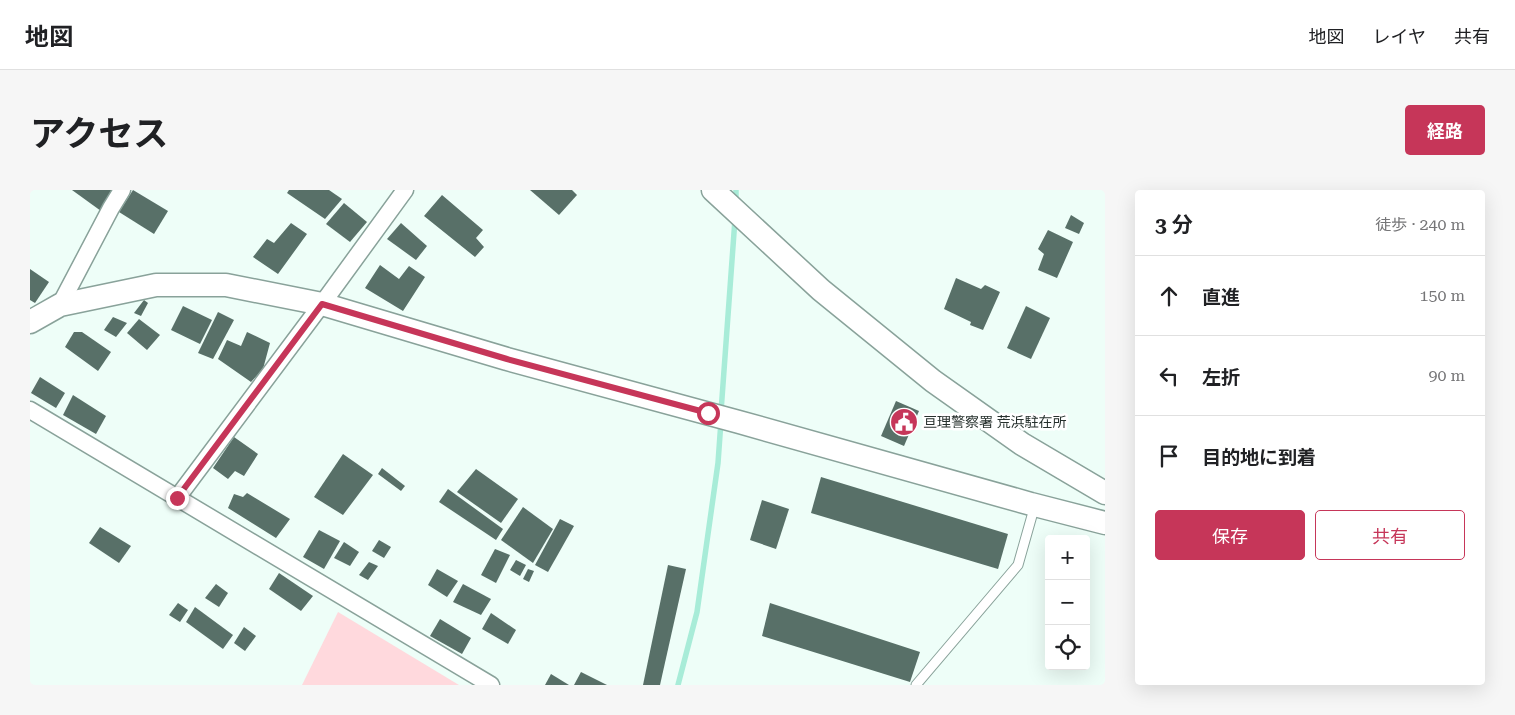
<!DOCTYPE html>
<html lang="ja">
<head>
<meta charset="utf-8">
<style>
  body { margin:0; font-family:"Roboto Serif","Noto Sans JP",serif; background:#f6f6f6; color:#202124 }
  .controls { position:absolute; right:15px; bottom:15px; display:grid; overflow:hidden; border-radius:5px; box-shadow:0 5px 20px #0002 }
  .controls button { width:45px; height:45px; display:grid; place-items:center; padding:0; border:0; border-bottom:1px solid #e0e0e0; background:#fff; color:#202124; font:25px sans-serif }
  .stop { position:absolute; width:15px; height:15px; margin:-11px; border:4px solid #c63659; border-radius:50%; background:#fff }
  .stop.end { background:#c63659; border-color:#fff; box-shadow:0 1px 5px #0008 }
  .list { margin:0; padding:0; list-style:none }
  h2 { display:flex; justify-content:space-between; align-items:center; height:65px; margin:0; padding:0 20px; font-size:21px }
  h2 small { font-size:16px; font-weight:400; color:#757577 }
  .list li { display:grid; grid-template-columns:32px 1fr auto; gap:15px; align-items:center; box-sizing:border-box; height:80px; padding:0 20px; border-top:1px solid #e0e0e0 }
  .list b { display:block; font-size:19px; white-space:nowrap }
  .list em { font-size:16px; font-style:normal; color:#757577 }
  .actions { display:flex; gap:10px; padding:15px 20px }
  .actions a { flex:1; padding:11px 0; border:1px solid #c63659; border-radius:5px; text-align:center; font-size:18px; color:#c63659 }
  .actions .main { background:#c63659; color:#fff }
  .icon { flex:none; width:28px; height:28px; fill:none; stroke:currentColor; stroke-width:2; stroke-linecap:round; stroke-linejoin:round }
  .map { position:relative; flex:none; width:1075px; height:495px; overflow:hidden; border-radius:5px }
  header { display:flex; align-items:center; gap:30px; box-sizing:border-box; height:70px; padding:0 25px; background:#fff; border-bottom:1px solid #e0e0e0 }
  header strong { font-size:24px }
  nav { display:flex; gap:28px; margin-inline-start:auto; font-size:18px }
  .intro { display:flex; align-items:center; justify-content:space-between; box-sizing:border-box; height:120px; padding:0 30px }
  h1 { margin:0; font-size:35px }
  .button { padding:12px 22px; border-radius:5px; background:#c63659; color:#fff; font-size:18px; font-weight:700 }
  main { display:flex; gap:30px; padding:0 30px }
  aside { flex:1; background:#fff; border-radius:5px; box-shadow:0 5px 20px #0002 }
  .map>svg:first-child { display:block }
</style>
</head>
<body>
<header>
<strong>地図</strong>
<nav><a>地図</a><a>レイヤ</a><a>共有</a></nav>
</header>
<div class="intro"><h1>アクセス</h1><a class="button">経路</a></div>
<main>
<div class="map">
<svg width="1075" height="495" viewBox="0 0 1075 495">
  <rect width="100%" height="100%" fill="#eefef8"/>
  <path fill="#ffd9dd" d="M308 422 429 495H272Z"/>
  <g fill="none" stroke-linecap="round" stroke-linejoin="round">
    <g stroke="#a8ecd8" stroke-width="5.5">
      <path d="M706 12V0"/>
      <path d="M691 222 705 29"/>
      <path d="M648 495 667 422 688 273 691 231"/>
    </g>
  </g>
  <g fill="#587068">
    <path d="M42 0H86L71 21Z"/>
    <path d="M103 0 138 21 124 44 89 22Z"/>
    <path d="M259 0H299L312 9 295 29 257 3Z"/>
    <path d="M500 0H542L547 5 529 25Z"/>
    <path d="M412 5 453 40 446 48 454 57 445 67 394 26Z"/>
    <path d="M314 13 337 32 320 52 296 34Z"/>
    <path d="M1041 25 1054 33 1049 44 1035 38Z"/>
    <path d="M261 33 277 44 248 84 223 67 237 49 244 53Z"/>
    <path d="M371 33 397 56 386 70 357 49Z"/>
    <path d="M1018 40 1043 52 1027 88 1008 80 1014 64 1008 59Z"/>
    <path d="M350 75 369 89 379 76 395 87 373 121 335 98Z"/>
    <path d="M0 79 19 92 5 113 0 110Z"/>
    <path d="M926 88 951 99 955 95 970 102 953 140 940 135 941 132 914 119Z"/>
    <path d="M114 110 118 113 111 126 104 123Z"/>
    <path d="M153 116 182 130 170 154 141 140Z"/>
    <path d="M996 116 1020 128 1001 169 977 158Z"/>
    <path d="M188 122 204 130 183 169 168 163Z"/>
    <path d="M83 127 97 133 86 147 74 140Z"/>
    <path d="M109 129 130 145 117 160 97 143Z"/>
    <path d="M44 142H52L81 162 68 181 35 157Z"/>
    <path d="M217 142 240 153 233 179 221 192 188 169 197 150 211 156Z"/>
    <path d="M10 187 35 203 26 218 1 203Z"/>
    <path d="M43 205 76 226 66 244 33 225Z"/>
    <path d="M866 211 889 221 874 256 851 246Z"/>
    <path d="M204 247 228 264 214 286 205 281 198 289 183 278Z"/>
    <path d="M313 264 343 285 313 325 284 307Z"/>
    <path d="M352 278 375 296 371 301 348 284Z"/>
    <path d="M446 279 488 309 471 333 427 302Z"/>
    <path d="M791 287 978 344 968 379 781 323Z"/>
    <path d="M418 299 473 339 466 350 409 312Z"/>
    <path d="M217 303 260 329 246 348 198 318 204 304 213 307Z"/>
    <path d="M732 310 759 319 746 359 720 350Z"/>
    <path d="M493 317 523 339 503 373 471 350Z"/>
    <path d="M530 329 544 336 518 382 505 375Z"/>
    <path d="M70 337 101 356 89 373 59 353Z"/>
    <path d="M289 340 310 351 294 379 273 367Z"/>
    <path d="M349 350 361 357 354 368 342 361Z"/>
    <path d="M314 352 329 362 320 376 304 368Z"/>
    <path d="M465 359 480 365 466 393 451 385Z"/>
    <path d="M486 370 496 375 490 386 480 380Z"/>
    <path d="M339 372 348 376 338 390 329 385Z"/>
    <path d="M638 375 656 379 630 495H613Z"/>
    <path d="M407 379 428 391 417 407 398 395Z"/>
    <path d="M498 379 504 381 499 392 493 389Z"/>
    <path d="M249 383 283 406 271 421 239 399Z"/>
    <path d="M186 394 198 403 189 417 175 408Z"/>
    <path d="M433 394 461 409 451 425 423 412Z"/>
    <path d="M148 413 158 420 150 432 139 425Z"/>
    <path d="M740 413 890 462 880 492 732 446Z"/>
    <path d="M165 417 203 445 193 459 156 432Z"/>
    <path d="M461 423 486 440 478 454 452 439Z"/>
    <path d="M410 429 441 448 432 464 400 446Z"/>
    <path d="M214 437 226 446 215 461 204 453Z"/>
    <path d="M551 482 577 495H544Z"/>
    <path d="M521 484 539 495H515Z"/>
  </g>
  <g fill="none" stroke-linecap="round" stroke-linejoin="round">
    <g stroke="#89a29a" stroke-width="11">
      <path id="lane" d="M886 495 988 375 1005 315"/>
    </g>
    <g stroke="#89a29a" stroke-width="19">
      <g id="street">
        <path d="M30 115 81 18 92 0"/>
        <path d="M0 220 461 495"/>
        <path d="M147 308 292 114 375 0"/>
      </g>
    </g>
    <g stroke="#89a29a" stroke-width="25">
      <g id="secondary">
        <path d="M683 0 791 100 903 191 992 254 1075 303"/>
        <path d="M0 132 30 115 126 95H196L292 114 477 169 709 232 1001 314 1075 333"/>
      </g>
    </g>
    <use href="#lane" stroke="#fff" stroke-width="9"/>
    <use href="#street" stroke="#fff" stroke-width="16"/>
    <use href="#secondary" stroke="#fff" stroke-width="22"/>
  </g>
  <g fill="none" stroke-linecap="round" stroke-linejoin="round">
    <path stroke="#c63659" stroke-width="6" d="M147 308 292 114 477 169 678 223"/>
  </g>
  <defs>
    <g id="civic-disc" transform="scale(1.4375)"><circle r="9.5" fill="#c63659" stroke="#fff"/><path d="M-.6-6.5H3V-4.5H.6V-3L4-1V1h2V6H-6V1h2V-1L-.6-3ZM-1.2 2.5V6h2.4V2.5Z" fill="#fff"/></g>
  </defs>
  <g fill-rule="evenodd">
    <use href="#civic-disc" x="874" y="232"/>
  </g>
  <g text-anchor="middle" stroke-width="5" stroke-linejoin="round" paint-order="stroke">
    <g font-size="14" fill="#26302d" stroke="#fff" text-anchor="start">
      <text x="893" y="237">亘理警察署 荒浜駐在所</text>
    </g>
  </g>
</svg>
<div class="controls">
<button>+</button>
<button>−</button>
<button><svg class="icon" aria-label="locate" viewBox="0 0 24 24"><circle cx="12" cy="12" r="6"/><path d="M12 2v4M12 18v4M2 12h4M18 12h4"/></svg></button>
</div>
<div class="stop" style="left:678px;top:223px"></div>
<div class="stop end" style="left:147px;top:308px"></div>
</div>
<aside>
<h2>3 分<small>徒歩 · 240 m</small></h2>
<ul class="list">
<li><svg class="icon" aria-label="ahead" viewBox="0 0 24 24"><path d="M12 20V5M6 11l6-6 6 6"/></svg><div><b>直進</b></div><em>150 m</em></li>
<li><svg class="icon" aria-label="left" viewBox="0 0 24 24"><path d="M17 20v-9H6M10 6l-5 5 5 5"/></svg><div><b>左折</b></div><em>90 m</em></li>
<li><svg class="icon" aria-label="arrive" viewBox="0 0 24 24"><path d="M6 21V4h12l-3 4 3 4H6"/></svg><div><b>目的地に到着</b></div></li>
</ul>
<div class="actions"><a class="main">保存</a><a>共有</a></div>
</aside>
</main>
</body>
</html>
